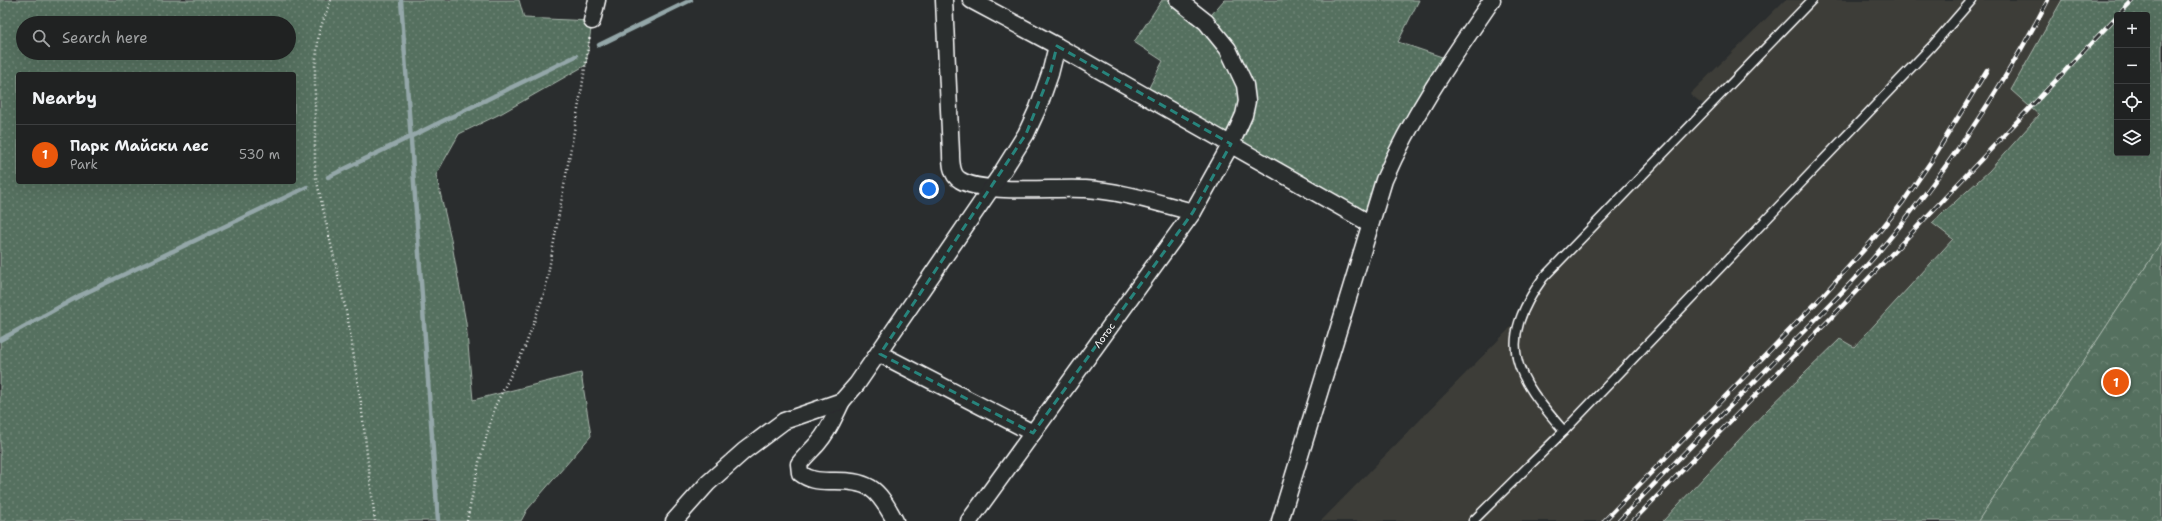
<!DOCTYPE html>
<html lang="en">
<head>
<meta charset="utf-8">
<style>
  body { margin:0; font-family:"Shantell Sans",sans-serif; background:#282a2a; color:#f1f3f6 }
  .controls { position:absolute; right:12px; top:12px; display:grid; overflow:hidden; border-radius:4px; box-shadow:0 4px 16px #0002 }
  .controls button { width:36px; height:36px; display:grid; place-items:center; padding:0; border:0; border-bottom:1px solid #3d3f40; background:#202222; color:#f1f3f6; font:20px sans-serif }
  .you { position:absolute; left:929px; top:189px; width:14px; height:14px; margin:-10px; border:3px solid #fff; border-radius:50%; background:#1a73e8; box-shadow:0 0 0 6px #1a73e833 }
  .badge { display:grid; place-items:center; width:26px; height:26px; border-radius:50%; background:#ea580c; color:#fff; font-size:13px; font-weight:700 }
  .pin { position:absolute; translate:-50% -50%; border:2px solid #fff; box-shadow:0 1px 4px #0006 }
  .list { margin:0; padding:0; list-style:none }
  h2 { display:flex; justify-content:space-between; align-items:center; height:52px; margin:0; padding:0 16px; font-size:17px }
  h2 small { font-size:13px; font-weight:400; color:#a2a4a5 }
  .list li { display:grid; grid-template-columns:26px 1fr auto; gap:12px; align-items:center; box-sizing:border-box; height:60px; padding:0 16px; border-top:1px solid #3d3f40 }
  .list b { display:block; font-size:15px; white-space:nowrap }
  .list p { margin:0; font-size:13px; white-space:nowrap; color:#a2a4a5 }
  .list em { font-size:13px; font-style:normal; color:#a2a4a5 }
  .icon { flex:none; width:22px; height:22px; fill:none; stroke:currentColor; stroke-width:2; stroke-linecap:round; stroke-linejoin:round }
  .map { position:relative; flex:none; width:2162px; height:521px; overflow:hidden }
  .search { position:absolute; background:#202222; box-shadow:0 4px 16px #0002; left:16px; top:16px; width:280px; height:44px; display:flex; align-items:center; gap:10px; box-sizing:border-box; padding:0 14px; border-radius:22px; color:#a2a4a5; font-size:15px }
  .panel { position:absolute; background:#202222; box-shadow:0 4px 16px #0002; left:16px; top:72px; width:280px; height:112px; border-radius:4px }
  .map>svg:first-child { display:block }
</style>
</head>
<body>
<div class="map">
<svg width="2162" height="521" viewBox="0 0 2162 521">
  <defs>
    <pattern id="grass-dots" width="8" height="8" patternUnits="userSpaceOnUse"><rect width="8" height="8" fill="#55705e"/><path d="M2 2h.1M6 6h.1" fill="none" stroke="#6e8576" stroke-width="1.8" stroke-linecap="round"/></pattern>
    <pattern id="park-crowns" width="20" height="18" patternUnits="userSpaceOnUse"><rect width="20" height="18" fill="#55705e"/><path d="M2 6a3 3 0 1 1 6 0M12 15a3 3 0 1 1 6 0" fill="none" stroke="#6e8576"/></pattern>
  </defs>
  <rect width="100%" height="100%" fill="#2a2d2e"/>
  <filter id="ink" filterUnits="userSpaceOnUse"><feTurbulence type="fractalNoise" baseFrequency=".025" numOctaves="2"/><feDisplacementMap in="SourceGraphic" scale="8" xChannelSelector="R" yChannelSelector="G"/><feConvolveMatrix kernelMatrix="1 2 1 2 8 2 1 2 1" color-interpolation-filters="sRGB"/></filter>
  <g filter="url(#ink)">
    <path fill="#3e3e39" d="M1785 0H2062L2042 36 2039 115 1989 171 1933 223 1953 239 1854 347 1840 339 1765 412 1663 521H1321L1519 319 1527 300 1707 107 1690 94Z"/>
    <g fill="url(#grass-dots)" stroke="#aab8ae" fill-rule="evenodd">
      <path d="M0 0H519L524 18 592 21 586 65 502 113 459 134 436 175 451 239 466 323 473 400 581 373 591 436 527 510 521 521H0ZM23 23H289V53H23ZM18 74H294V182H18Z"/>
      <path d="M1162 0H1178L1206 21 1224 0H1419L1398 42 1451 60 1369 223 1145 95 1163 61 1134 42Z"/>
      <path d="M2062 0H2162V242L1978 521H1663L1765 412 1840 339 1854 347 1953 239 1932 223 1989 171 2039 115 2011 90ZM2117 15H2147V153H2117Z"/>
    </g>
    <path fill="url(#park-crowns)" stroke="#aab8ae" d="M2162 242V521H1978Z"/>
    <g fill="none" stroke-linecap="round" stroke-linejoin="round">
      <g stroke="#94a7a9" stroke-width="4.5">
        <path d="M401 0 438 521"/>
        <path d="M599 45 691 0"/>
        <path d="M328 177 576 56"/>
        <path d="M0 340 81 295 307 187"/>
      </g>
      <g stroke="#fff" stroke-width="11">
        <g id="service">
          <path d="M1564 431C1515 375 1495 345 1543 278L1812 0"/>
          <path d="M1473 521 1564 431 1847 135 1932 46 1972 0"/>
        </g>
      </g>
      <g stroke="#fff" stroke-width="19">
        <g id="minor">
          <path d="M944 0 951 153C951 162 951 175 960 180 985 195 1055 187 1085 189 1122 191 1157 203 1193 212"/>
          <path d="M971 0 1057 46 1369 223"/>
          <path d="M592 21 597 0"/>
          <path d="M880 354 1033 433"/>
          <path d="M842 401C835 415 829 431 818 443 812 450 805 456 799 464L800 473C809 480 818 481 829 481 869 480 877 487 895 521"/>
          <path d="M674 521 708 483 744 451 784 421 842 401 857 384 999 177 1026 134 1038 108 1050 74 1057 46"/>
          <path d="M969 521 1193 212 1231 144 1244 115 1247 101 1245 85 1228 49 1206 22 1178 0"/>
          <path d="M1280 521 1384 180C1412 115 1452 58 1492 0"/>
        </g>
      </g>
      <g stroke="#fff" stroke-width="2.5" stroke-dasharray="1 3" stroke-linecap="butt">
        <path d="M331 0 319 32 315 68V173L348 320 361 403 375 521"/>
        <path d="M467 521 479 463 495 406 525 347 545 291 582 87 590 35"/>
      </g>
      <use href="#service" stroke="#2a2d2e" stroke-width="8"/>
      <use href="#minor" stroke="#2a2d2e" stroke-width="16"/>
      <g stroke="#fff" stroke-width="4.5">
        <g id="rail">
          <path d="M2118 15 2133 0"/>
          <path d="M1604 521 1815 304 1871 242 1903 202 1932 160 1987 70"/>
          <path d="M1619 521C1677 459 1738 399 1797 338 1826 309 1855 280 1881 249 1946 172 2002 89 2048 0"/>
          <path d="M1633 521 1830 319 2117 16"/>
        </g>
      </g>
      <use href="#rail" stroke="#2a2d2e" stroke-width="3" stroke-dasharray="9" stroke-linecap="butt"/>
    </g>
  </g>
  <path fill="none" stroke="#27847c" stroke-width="3" stroke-dasharray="8 5" stroke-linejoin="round" d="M1057 46 1231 144 1193 212 1033 433 880 354 1026 134 1050 74Z"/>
  <g text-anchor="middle" stroke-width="3" stroke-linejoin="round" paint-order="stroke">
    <g font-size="10" fill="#fff" stroke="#2a2d2e">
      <text transform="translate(1104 335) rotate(-54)" y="4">Лотос</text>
    </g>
  </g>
</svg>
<div class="controls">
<button>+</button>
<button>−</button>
<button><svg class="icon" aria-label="locate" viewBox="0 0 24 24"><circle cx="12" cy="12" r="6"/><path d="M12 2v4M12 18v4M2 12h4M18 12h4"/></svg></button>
<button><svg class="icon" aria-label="layers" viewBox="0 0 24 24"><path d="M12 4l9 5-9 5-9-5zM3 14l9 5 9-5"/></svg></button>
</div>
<div class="you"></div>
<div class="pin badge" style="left:2116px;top:382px">1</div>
<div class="search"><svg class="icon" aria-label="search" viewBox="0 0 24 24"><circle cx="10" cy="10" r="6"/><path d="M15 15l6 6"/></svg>Search here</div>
<section class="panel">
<h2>Nearby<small></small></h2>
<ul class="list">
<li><span class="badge">1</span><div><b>Парк Майски лес</b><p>Park</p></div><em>530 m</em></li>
</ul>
</section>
</div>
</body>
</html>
